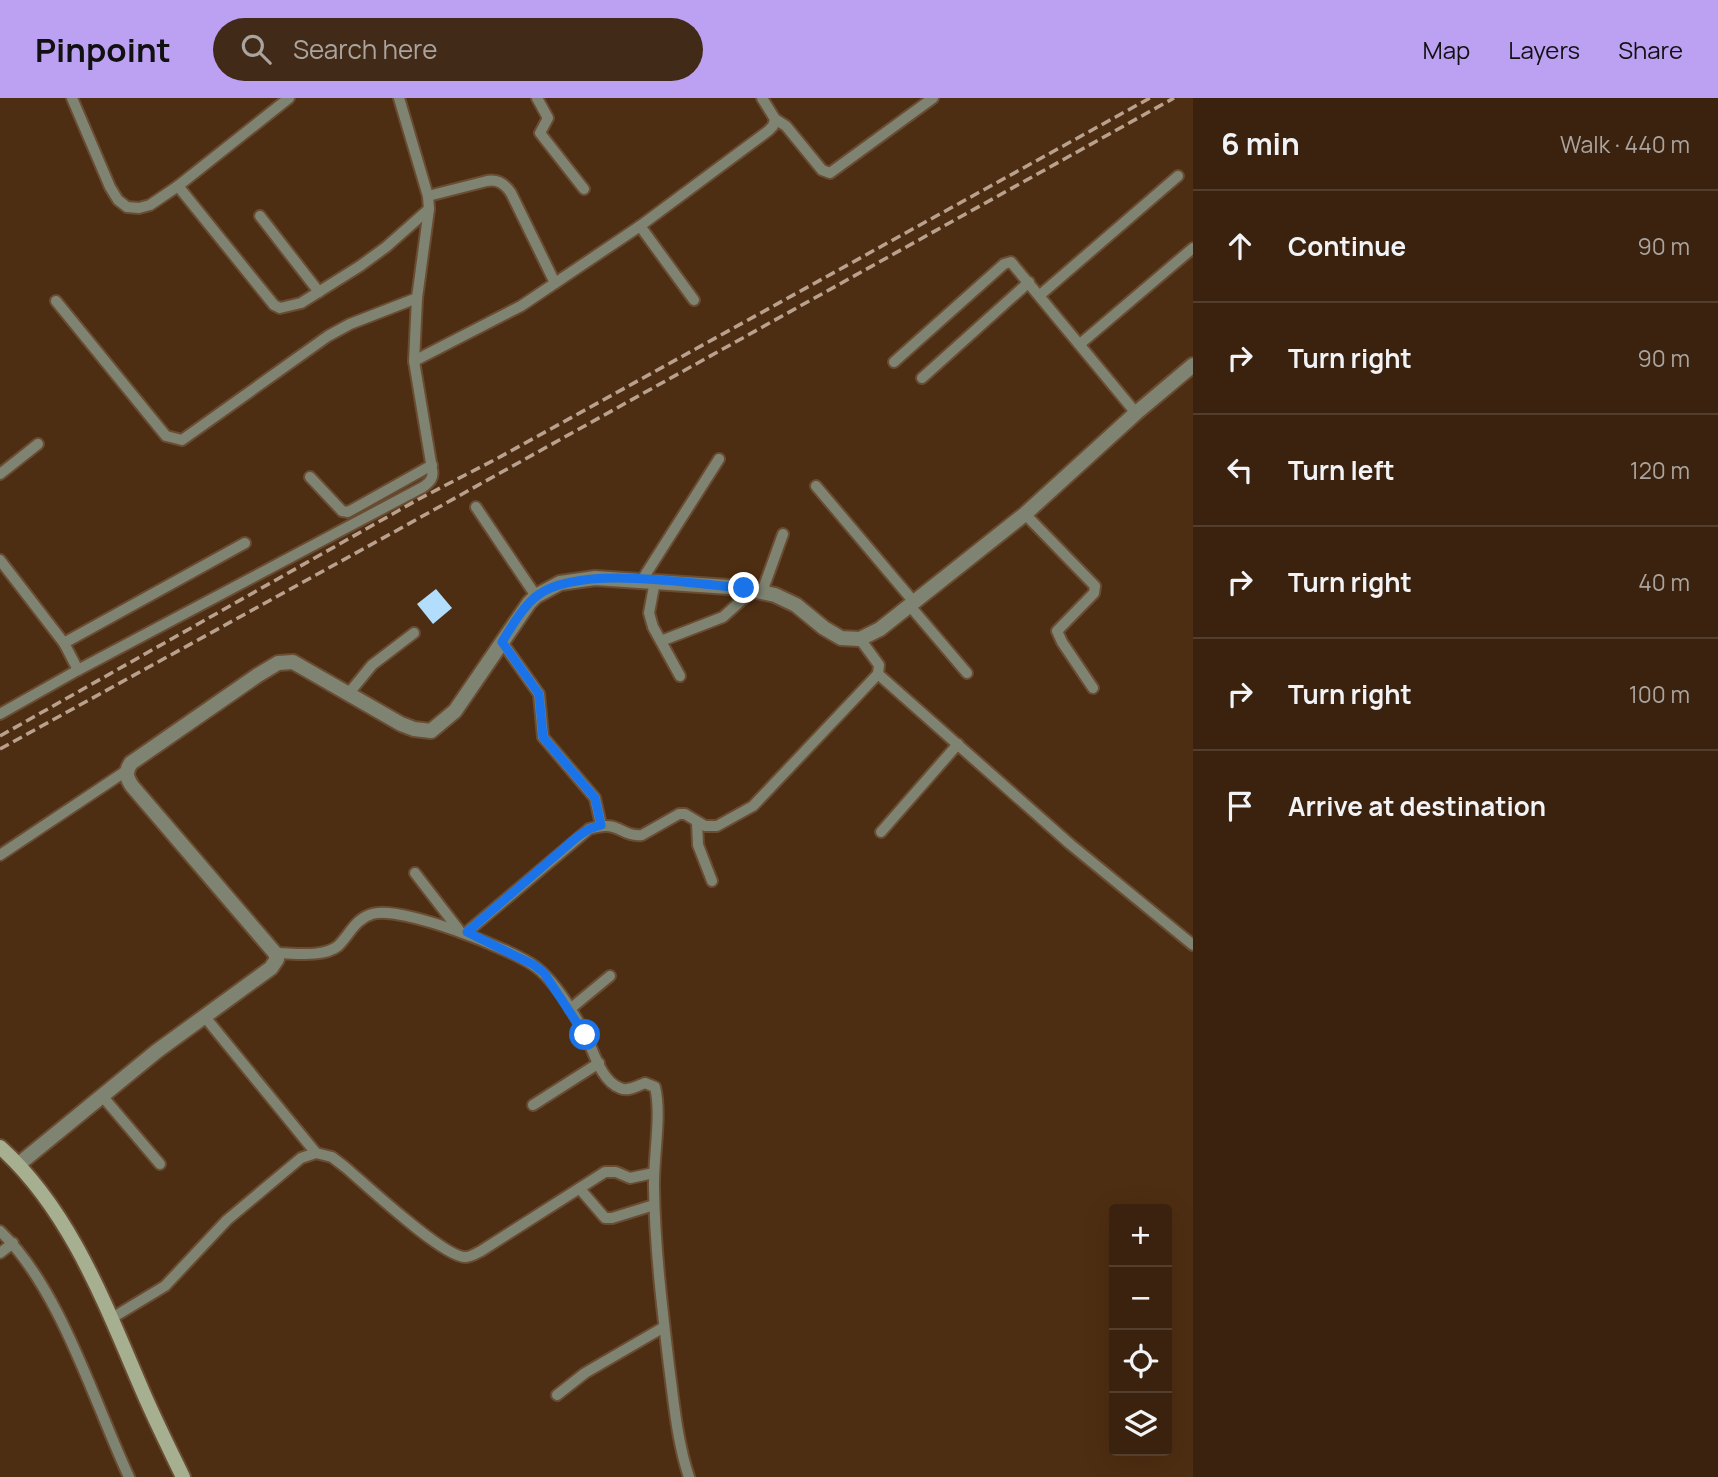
<!DOCTYPE html>
<html lang="en">
<head>
<meta charset="utf-8">
<style>
  body { margin:0; font-family:Manrope,sans-serif; background:#412a17; color:#f1f3f6 }
  .controls { position:absolute; right:21px; bottom:21px; display:grid; overflow:hidden; border-radius:7px; box-shadow:0 7px 28px #0002 }
  .controls button { width:63px; height:63px; display:grid; place-items:center; padding:0; border:0; border-bottom:2px solid #543f2e; background:#3a220e; color:#f1f3f6; font:35px sans-serif }
  .stop { position:absolute; width:21px; height:21px; margin:-16px; border:5px solid #1a73e8; border-radius:50%; background:#fff }
  .stop.end { background:#1a73e8; border-color:#fff; box-shadow:0 2px 7px #0008 }
  .list { margin:0; padding:0; list-style:none }
  h2 { display:flex; justify-content:space-between; align-items:center; height:91px; margin:0; padding:0 28px; font-size:30px }
  h2 small { font-size:23px; font-weight:400; color:#aba49e }
  .list li { display:grid; grid-template-columns:46px 1fr auto; gap:21px; align-items:center; box-sizing:border-box; height:112px; padding:0 28px; border-top:2px solid #543f2e }
  .list b { display:block; font-size:26px; white-space:nowrap }
  .list em { font-size:23px; font-style:normal; color:#aba49e }
  .icon { flex:none; width:38px; height:38px; fill:none; stroke:currentColor; stroke-width:2; stroke-linecap:round; stroke-linejoin:round }
  .map { position:relative; flex:none; width:1193px; height:1379px; overflow:hidden }
  header { display:flex; align-items:center; gap:42px; box-sizing:border-box; height:98px; padding:0 35px; background:#bca0f2; color:#111 }
  header strong { font-size:33px }
  nav { display:flex; gap:38px; margin-inline-start:auto; font-size:24px }
  .search { width:490px; height:63px; background:#412a17; display:flex; align-items:center; gap:18px; box-sizing:border-box; padding:0 24px; border-radius:38px; color:#aba49e; font-size:26px }
  main { display:flex }
  aside { flex:1; background:#3a220e }
  .map>svg:first-child { display:block }
</style>
</head>
<body>
<header>
<strong>Pinpoint</strong>
<div class="search"><svg class="icon" aria-label="search" viewBox="0 0 24 24"><circle cx="10" cy="10" r="6"/><path d="M15 15l6 6"/></svg>Search here</div>
<nav><a>Map</a><a>Layers</a><a>Share</a></nav>
</header>
<main>
<div class="map">
<svg width="1193" height="1379" viewBox="0 0 1193 1379">
  <rect width="100%" height="100%" fill="#4e2e12"/>
  <path fill="#b2ddfc" d="M436 491 452 510 433 526 417 506Z"/>
  <g fill="none" stroke-linecap="round" stroke-linejoin="round">
    <g stroke="#6a4c33" stroke-width="14">
      <g id="minor">
        <path d="M72 0 110 89 118 102 127 109 139 110 150 107 178 88 289 0"/>
        <path d="M537 0 548 20 540 35 584 91"/>
        <path d="M775 21 786 28 822 72 830 75 933 0"/>
        <path d="M178 88 274 207 280 210 301 205 360 168 386 149 429 111"/>
        <path d="M428 98 487 83C498 81 505 86 511 95L555 185"/>
        <path d="M260 118 319 194"/>
        <path d="M640 128 694 202"/>
        <path d="M1040 197 1178 78"/>
        <path d="M56 203 166 338 182 342 328 238 350 226 417 200"/>
        <path d="M1080 246 1193 150"/>
        <path d="M414 263 521 208 640 128 768 33 773 28 775 21 762 0"/>
        <path d="M894 264 1004 166 1011 164 1136 315"/>
        <path d="M922 280 1029 184"/>
        <path d="M0 376 38 346"/>
        <path d="M310 379 342 413 348 414 432 367"/>
        <path d="M816 388 914 504"/>
        <path d="M476 409 536 498"/>
        <path d="M1025 416 1095 488 1094 495 1057 533 1062 544 1093 590"/>
        <path d="M0 462 64 545 78 572"/>
        <path d="M642 482 719 361"/>
        <path d="M655 483 649 515 653 529 680 578"/>
        <path d="M762 494 783 436"/>
        <path d="M910 508 967 575"/>
        <path d="M661 543 723 519 753 492"/>
        <path d="M502 544 539 596 543 639 595 700 601 727"/>
        <path d="M64 545 245 445"/>
        <path d="M878 576 1070 746 1193 847"/>
        <path d="M349 595 372 567 414 535"/>
        <path d="M0 616 78 572 423 389C430 384 434 380 432 371L414 263 417 200 429 111 428 98 399 0"/>
        <path d="M697 725 698 747 712 783"/>
        <path d="M881 734 958 646"/>
        <path d="M0 757 126 673"/>
        <path d="M415 775 459 832"/>
        <path d="M467 834 589 731C621 721 619 739 642 737L679 716H685L705 728H717L753 708 878 576 879 567 860 541"/>
        <path d="M275 855C293 855 323 860 338 848 350 836 355 821 372 816 400 807 512 851 536 869 557 885 574 915 586 938 594 954 601 983 620 990 628 994 637 988 645 985L655 989C662 1017 653 1060 654 1091 655 1150 662 1209 669 1268 674 1305 677 1343 689 1379"/>
        <path d="M570 911 610 878"/>
        <path d="M205 919 316 1055"/>
        <path d="M103 999 160 1066"/>
        <path d="M533 1007 599 965"/>
        <path d="M580 1091 605 1120H612L654 1107"/>
        <path d="M0 1133C60 1190 94 1304 129 1379"/>
        <path d="M0 1155 13 1145"/>
        <path d="M112 1220 165 1188 227 1122 301 1060 316 1055 332 1059 345 1069C364 1085 445 1161 466 1159 471 1159 477 1155 481 1153L605 1074H616L630 1080 654 1075"/>
        <path d="M557 1297 585 1275 664 1229"/>
      </g>
    </g>
    <g stroke="#6a4c33" stroke-width="18">
      <path id="tertiary" d="M19 1066 157 953 271 870 277 861 275 855 132 688C126 679 125 674 131 665L258 577 278 565 293 564 401 626 414 631 431 633 455 613 529 505 536 498 560 485 595 480 744 490 775 497 796 507 824 530 841 540 860 541 880 531 1025 416 1136 315 1193 267"/>
    </g>
    <g stroke="#6a4c33" stroke-width="18">
      <path id="secondary" d="M0 1049C69 1111 104 1203 140 1287 153 1318 168 1348 183 1379"/>
    </g>
    <use href="#minor" stroke="#7e8471" stroke-width="10"/>
    <use href="#tertiary" stroke="#7e8471" stroke-width="14"/>
    <use href="#secondary" stroke="#a7af91" stroke-width="14"/>
    <g stroke="#b9a18e" stroke-width="3.5" stroke-dasharray="10 5" stroke-linecap="butt">
      <path d="M0 638 419 401 498 360 1150 0"/>
      <path d="M0 651 394 434 1174 0"/>
    </g>
  </g>
  <g fill="none" stroke-linecap="round" stroke-linejoin="round">
    <path stroke="#1a73e8" stroke-width="9" d="M585 937 544 875 534 867 467 834 577 739 589 731 601 727 595 700 543 639 539 596 502 544C512 528 523 508 538 497 580 466 692 486 744 490"/>
  </g>
</svg>
<div class="controls">
<button>+</button>
<button>−</button>
<button><svg class="icon" aria-label="locate" viewBox="0 0 24 24"><circle cx="12" cy="12" r="6"/><path d="M12 2v4M12 18v4M2 12h4M18 12h4"/></svg></button>
<button><svg class="icon" aria-label="layers" viewBox="0 0 24 24"><path d="M12 4l9 5-9 5-9-5zM3 14l9 5 9-5"/></svg></button>
</div>
<div class="stop" style="left:585px;top:937px"></div>
<div class="stop end" style="left:744px;top:490px"></div>
</div>
<aside>
<h2>6 min<small>Walk · 440 m</small></h2>
<ul class="list">
<li><svg class="icon" aria-label="ahead" viewBox="0 0 24 24"><path d="M12 20V5M6 11l6-6 6 6"/></svg><div><b>Continue</b></div><em>90 m</em></li>
<li><svg class="icon" aria-label="right" viewBox="0 0 24 24"><path d="M7 20v-9h11M14 6l5 5-5 5"/></svg><div><b>Turn right</b></div><em>90 m</em></li>
<li><svg class="icon" aria-label="left" viewBox="0 0 24 24"><path d="M17 20v-9H6M10 6l-5 5 5 5"/></svg><div><b>Turn left</b></div><em>120 m</em></li>
<li><svg class="icon" aria-label="right" viewBox="0 0 24 24"><path d="M7 20v-9h11M14 6l5 5-5 5"/></svg><div><b>Turn right</b></div><em>40 m</em></li>
<li><svg class="icon" aria-label="right" viewBox="0 0 24 24"><path d="M7 20v-9h11M14 6l5 5-5 5"/></svg><div><b>Turn right</b></div><em>100 m</em></li>
<li><svg class="icon" aria-label="arrive" viewBox="0 0 24 24"><path d="M6 21V4h12l-3 4 3 4H6"/></svg><div><b>Arrive at destination</b></div></li>
</ul>
</aside>
</main>
</body>
</html>
